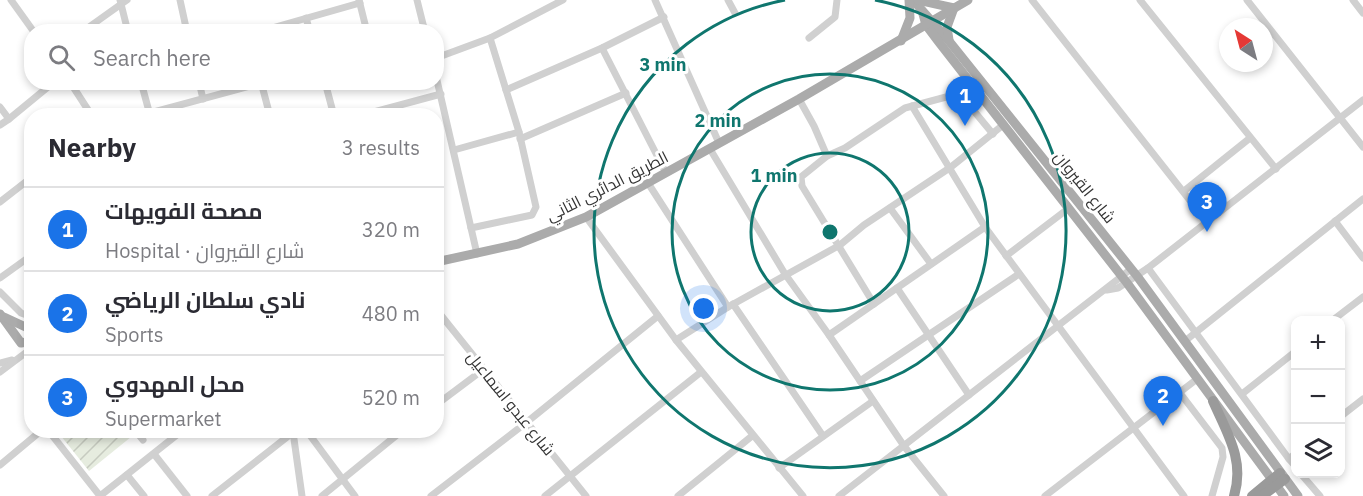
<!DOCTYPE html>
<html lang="en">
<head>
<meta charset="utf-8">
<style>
  body { margin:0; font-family:"IBM Plex Sans",Cairo,sans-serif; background:#f2f2f3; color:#2b2b33 }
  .controls { position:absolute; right:18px; bottom:18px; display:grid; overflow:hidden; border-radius:12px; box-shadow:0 3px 9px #0003 }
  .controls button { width:54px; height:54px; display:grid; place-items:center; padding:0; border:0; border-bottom:2px solid #e1e1e2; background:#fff; color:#2b2b33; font:30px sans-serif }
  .compass { position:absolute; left:1219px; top:18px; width:54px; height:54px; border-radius:50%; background:#fff; box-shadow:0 3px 9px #0003; rotate:324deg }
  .you { position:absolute; left:704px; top:309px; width:21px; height:21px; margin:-15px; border:4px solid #fff; border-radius:50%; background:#1a73e8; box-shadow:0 0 0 9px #1a73e833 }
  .badge { display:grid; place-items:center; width:39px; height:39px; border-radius:50%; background:#1a73e8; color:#fff; font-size:20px; font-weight:700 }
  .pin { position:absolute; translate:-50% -50px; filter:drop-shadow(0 2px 3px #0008) }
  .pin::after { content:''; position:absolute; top:32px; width:21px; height:18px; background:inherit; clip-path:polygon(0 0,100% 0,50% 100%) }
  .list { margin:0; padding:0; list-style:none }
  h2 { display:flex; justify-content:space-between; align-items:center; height:78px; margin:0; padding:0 24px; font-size:26px }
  h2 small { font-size:20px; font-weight:400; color:#7c7c81 }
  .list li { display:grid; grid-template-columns:39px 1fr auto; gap:18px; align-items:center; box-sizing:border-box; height:84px; padding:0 24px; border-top:2px solid #e1e1e2 }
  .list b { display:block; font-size:22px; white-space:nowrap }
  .list p { margin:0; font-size:20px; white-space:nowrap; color:#7c7c81 }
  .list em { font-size:20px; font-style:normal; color:#7c7c81 }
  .icon { flex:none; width:33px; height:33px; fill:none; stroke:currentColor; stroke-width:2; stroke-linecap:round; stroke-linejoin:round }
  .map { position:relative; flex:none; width:1363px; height:496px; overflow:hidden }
  .search { position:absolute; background:#fff; box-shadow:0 3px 9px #0003; left:24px; top:24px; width:420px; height:66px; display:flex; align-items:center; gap:15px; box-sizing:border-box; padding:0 21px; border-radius:24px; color:#7c7c81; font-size:22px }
  .panel { position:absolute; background:#fff; box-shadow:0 3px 9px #0003; left:24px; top:108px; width:420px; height:330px; border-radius:24px }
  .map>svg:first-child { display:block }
</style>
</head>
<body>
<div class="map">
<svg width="1363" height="496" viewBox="0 0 1363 496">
  <defs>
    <pattern id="garden-furrows" width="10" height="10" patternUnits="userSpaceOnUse" patternTransform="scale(1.5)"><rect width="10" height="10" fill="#e6ecdf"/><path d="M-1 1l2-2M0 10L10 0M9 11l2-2" fill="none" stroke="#c6cbc0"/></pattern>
  </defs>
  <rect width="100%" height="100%" fill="#fff"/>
  <path fill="url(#garden-furrows)" d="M57 431H127L131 437 89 471Z"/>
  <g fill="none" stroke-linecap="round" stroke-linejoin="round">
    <g stroke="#d0d0d0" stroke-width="7">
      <path d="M11 0 34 32"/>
      <path d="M120 0 128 32"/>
      <path d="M180 0 187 32"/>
      <path d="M359 0 367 32"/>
      <path d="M417 0 425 32"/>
      <path d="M655 0 719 143"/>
      <path d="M728 0 735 13"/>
      <path d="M1032 0 1207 222"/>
      <path d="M1140 0 1276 169"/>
      <path d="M1247 0 1363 147"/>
      <path d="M1353 0 1363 13"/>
      <path d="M306 18 310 32"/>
      <path d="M82 32 127 0"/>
      <path d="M258 32 360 3"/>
      <path d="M809 38 835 17 837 0"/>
      <path d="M602 48 666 173"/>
      <path d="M436 58 490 38 563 0"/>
      <path d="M436 76 477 254"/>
      <path d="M70 82 92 116"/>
      <path d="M141 82 150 115"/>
      <path d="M199 82 203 99"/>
      <path d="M261 82 270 116"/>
      <path d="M325 82 334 116"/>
      <path d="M506 90 602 48 664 17"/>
      <path d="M959 93 993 134"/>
      <path d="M799 99 814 126 827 156"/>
      <path d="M912 106 985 227 1184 496"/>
      <path d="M0 107 9 119 0 125"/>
      <path d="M139 116 261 83"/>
      <path d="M359 116 441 94"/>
      <path d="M9 119 54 82"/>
      <path d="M520 139 626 93"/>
      <path d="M710 149 785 274 829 335 904 446 944 496"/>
      <path d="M454 150 519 132"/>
      <path d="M648 183 728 307"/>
      <path d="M1184 191 1250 138"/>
      <path d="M0 202 32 177"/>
      <path d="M890 208 931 264"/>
      <path d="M586 217 676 340 803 496"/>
      <path d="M1335 221 1363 258"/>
      <path d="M471 228 532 215 536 207 519 132 490 38"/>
      <path d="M1006 256 1069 208"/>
      <path d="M1148 268 1289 459 1296 453"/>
      <path d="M0 278 32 255"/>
      <path d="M897 288 969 395"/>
      <path d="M1107 290 1118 288 1148 268 1363 100"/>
      <path d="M0 292 21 313 32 317"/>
      <path d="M733 304 823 436"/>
      <path d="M874 304 802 186 801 177 827 156 845 148 905 108 976 89"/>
      <path d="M436 309 586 496"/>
      <path d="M1333 320 1363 297"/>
      <path d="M829 335 985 227"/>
      <path d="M676 340 728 307 840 245 864 225 951 167 1003 125"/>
      <path d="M1185 341 1363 199"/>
      <path d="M0 363 12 360"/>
      <path d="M0 372 28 351"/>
      <path d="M860 381 1019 274"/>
      <path d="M1180 393 1222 448 1223 457 1212 496"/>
      <path d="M1242 394 1296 351"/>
      <path d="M436 405 484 369"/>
      <path d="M1340 417 1363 399"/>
      <path d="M48 430 100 496"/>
      <path d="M135 430 143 440"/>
      <path d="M306 430 355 496"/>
      <path d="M293 432 302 496"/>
      <path d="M154 454 187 496"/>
      <path d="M1289 459 1296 467"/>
      <path d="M0 465 42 430"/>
      <path d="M779 468 873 401"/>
      <path d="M1301 474 1320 496"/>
      <path d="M127 475 144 496"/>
      <path d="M100 496 183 430"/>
      <path d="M212 496 296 430"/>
      <path d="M322 496 403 430"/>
      <path d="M431 496 527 422 658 316"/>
      <path d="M545 496 701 372"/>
      <path d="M678 496 752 436"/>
      <path d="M839 496 1131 269"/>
      <path d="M1045 496 1197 379"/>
    </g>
    <g stroke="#ababab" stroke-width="9">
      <path d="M913 0 949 41 1137 276 1298 496"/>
      <path d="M918 0 954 8 947 27 949 40"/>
      <path d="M923 14 926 25 938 41 1127 283 1284 496"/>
      <path d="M901 41 910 18 909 0"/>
      <path d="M436 262 518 244 586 217 799 99 968 0"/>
      <path d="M0 314 21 343 32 341"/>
      <path d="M4 317 32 330"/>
    </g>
    <g stroke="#9a9a9a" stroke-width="10">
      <path d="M1213 401C1227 433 1245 460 1234 496"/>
      <path d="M1252 496 1280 473"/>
      <path d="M1262 496 1285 479"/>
    </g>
  </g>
  <g fill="none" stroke="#0f766e" stroke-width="3">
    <circle cx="830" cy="232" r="79"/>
    <circle cx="830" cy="232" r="158"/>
    <path d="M875 0A236 236 0 1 1 785 0"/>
  </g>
  <g text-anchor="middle" stroke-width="6" stroke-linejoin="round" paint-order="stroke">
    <g font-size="16" fill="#333" stroke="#fff">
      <text transform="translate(607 186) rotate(-27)" y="6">الطريق الدائري الثاني</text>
      <text transform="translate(1085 187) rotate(51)" y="6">شارع القيروان</text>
      <text transform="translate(511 403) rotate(51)" y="6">شارع عبدو اسماعيل</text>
    </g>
  </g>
  <circle cx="830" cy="232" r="9" fill="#0f766e" stroke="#fff" stroke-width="3"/>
  <g font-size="18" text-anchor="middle" font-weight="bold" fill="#0f766e" stroke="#fff" stroke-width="6" stroke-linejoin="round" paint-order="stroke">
    <text x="663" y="71">3 min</text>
    <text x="718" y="127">2 min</text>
    <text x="774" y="182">1 min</text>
  </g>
</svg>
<div class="controls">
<button>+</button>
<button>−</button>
<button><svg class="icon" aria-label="layers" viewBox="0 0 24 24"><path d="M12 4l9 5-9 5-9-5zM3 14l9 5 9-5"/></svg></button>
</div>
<svg class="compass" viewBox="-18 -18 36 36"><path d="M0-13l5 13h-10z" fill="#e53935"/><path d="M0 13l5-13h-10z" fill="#7c7c81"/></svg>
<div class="you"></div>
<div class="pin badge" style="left:965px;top:126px">1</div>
<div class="pin badge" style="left:1163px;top:426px">2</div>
<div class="pin badge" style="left:1207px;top:232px">3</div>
<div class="search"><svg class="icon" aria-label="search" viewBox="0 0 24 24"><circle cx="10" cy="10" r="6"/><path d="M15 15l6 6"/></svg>Search here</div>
<section class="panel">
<h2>Nearby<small>3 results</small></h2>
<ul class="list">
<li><span class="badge">1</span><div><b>مصحة الفويهات</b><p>Hospital · شارع القيروان</p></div><em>320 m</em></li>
<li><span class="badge">2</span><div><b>نادي سلطان الرياضي</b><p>Sports</p></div><em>480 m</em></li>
<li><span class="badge">3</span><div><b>محل المهدوي</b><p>Supermarket</p></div><em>520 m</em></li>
</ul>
</section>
</div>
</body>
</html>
